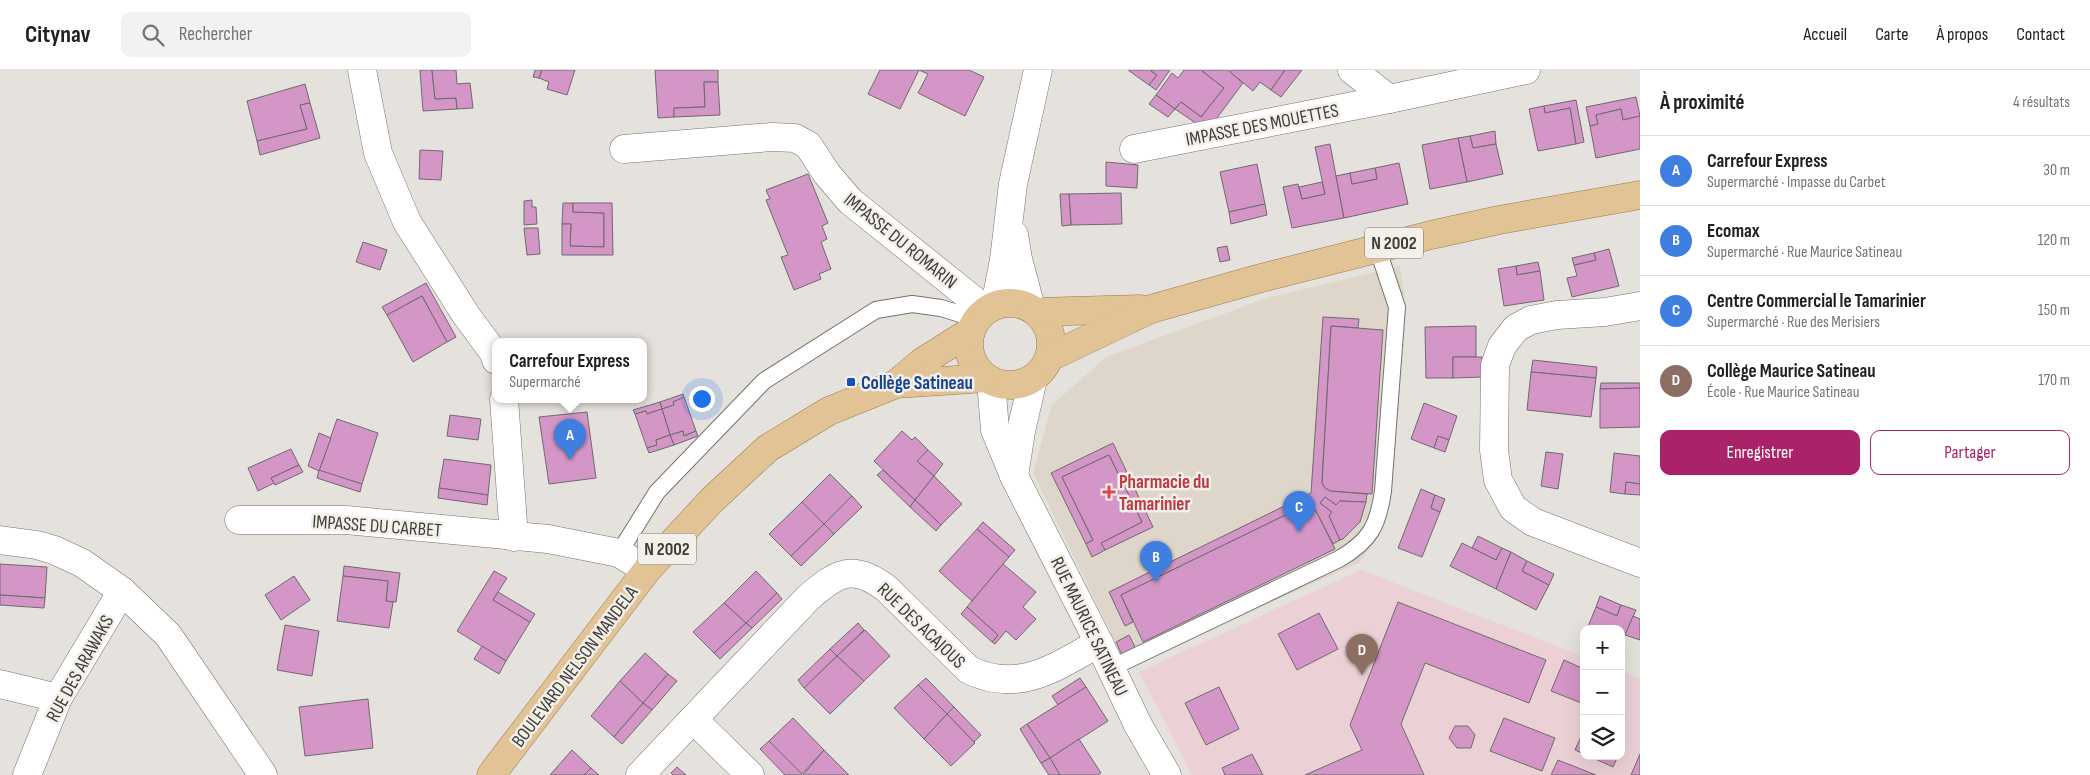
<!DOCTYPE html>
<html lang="fr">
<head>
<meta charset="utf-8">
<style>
  body { margin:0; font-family:"Sofia Sans Condensed",sans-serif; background:#f2f2f2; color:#202124 }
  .controls { position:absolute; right:15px; bottom:15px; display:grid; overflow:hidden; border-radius:10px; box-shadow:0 5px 20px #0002 }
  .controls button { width:45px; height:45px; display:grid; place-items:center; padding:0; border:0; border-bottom:1px solid #e0e0e0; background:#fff; color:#202124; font:25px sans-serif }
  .you { position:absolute; left:701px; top:328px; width:18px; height:18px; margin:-12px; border:4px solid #fff; border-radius:50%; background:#1a73e8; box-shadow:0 0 0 8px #1a73e833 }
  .badge { display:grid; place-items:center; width:32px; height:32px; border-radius:50%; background:#aa2369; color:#fff; font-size:16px; font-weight:700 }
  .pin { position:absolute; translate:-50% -41px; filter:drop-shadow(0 1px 2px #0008) }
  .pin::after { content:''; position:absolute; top:26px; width:18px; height:15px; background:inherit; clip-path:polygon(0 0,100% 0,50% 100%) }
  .popup { position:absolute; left:492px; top:268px; width:155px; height:65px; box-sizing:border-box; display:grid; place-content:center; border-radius:10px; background:#fff; filter:drop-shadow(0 1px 4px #0005); font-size:16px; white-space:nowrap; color:#757577 }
  .popup b { font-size:19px; color:#202124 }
  .popup::after { content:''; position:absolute; left:50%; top:100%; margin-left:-10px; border:10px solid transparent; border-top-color:#fff }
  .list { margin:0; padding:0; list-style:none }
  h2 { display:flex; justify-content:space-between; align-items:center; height:65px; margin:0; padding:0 20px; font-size:21px }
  h2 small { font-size:16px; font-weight:400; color:#757577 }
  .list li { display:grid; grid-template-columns:32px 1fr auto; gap:15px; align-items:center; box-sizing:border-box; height:70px; padding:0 20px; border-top:1px solid #e0e0e0 }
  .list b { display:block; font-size:19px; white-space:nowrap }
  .list p { margin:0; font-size:16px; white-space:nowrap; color:#757577 }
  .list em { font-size:16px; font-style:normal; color:#757577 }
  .actions { display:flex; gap:10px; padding:15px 20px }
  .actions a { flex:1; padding:11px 0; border:1px solid #aa2369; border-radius:10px; text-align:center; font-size:18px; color:#aa2369 }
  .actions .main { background:#aa2369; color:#fff }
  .icon { flex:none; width:28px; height:28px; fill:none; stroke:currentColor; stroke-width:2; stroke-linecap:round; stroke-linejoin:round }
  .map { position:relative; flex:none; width:1640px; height:705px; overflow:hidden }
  header { display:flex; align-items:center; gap:30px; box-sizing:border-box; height:70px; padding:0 25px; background:#fff; border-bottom:1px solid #e0e0e0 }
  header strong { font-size:24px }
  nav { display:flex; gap:28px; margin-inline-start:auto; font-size:18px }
  .search { width:350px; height:45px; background:#f2f2f2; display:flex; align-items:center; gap:12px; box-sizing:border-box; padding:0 18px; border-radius:10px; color:#757577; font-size:19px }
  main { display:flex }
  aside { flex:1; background:#fff }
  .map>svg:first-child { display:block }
</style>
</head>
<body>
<header>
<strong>Citynav</strong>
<div class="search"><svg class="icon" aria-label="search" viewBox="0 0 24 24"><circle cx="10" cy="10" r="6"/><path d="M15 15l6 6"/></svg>Rechercher</div>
<nav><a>Accueil</a><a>Carte</a><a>À propos</a><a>Contact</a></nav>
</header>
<main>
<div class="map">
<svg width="1640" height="705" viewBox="0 0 1640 705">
  <rect width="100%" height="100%" fill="#e5e1dc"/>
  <path fill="#ded6ca" d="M1400 196 1404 223 1385 453 1360 492 1128 598 1033 403 1052 335 1106 287 1264 229Z"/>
  <path fill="#ebd1d6" d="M1361 500 1584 587V686H1621V601L1640 609V705H1192L1139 602Z"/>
  <g fill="#d396c6" stroke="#6f6a6e">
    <path d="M420 0H432L435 29 456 28 457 39 423 41Z"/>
    <path d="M432 0H456L457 14 470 13 473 38 457 39 456 28 435 29Z"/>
    <path d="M535 0H542L539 8 533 7Z"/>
    <path d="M542 0H575L567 25 547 19 549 12 539 8Z"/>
    <path d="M655 0H718V12H704L705 37 674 38V47L658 48Z"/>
    <path d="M880 0H919L900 39 868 24Z"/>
    <path d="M919 0H969L984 7 965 46 918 23 928 4Z"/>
    <path d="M1128 0H1152L1151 1 1157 5 1149 15Z"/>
    <path d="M1152 0H1170L1156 20 1149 15 1157 5 1151 1Z"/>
    <path d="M1184 0H1201L1224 18 1201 47 1181 32 1175 39 1156 25 1172 3 1178 8Z"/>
    <path d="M1201 0H1228L1243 13 1214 52 1197 54 1175 39 1181 32 1201 47 1224 18Z"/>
    <path d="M1231 0H1285L1271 20 1260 12 1253 21 1230 2Z"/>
    <path d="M1285 0H1302L1281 27 1271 20Z"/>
    <path d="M704 12H718L720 45 674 47V38L705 37Z"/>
    <path d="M305 14 310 33 300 35 307 59 257 71 247 31Z"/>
    <path d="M1156 25 1175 39 1168 47 1149 34Z"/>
    <path d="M1636 27 1640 46 1623 50 1621 39 1596 45 1598 54 1590 56 1586 37Z"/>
    <path d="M1576 30 1584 72 1576 74 1570 38 1545 43 1544 36Z"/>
    <path d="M310 33 320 68 260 85 257 71 307 59 300 35Z"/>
    <path d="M1544 36 1545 43 1570 38 1576 74 1538 81 1529 39Z"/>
    <path d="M1621 39 1623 50 1640 46V79L1596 88 1590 56 1598 54 1596 45Z"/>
    <path d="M1495 61 1496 74 1473 78 1470 66Z"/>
    <path d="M1470 66 1473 78 1496 74 1503 104 1467 112 1458 68Z"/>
    <path d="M1458 68 1467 112 1430 119 1422 75Z"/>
    <path d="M1330 74 1344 148 1292 158 1283 117 1298 114 1302 129 1325 124 1315 77Z"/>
    <path d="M420 80 443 81 441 110 419 109Z"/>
    <path d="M1106 92 1138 95 1137 118 1106 116Z"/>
    <path d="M1399 93 1408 134 1344 148 1336 106 1350 103 1352 114 1377 109 1375 98Z"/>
    <path d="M1257 94 1265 134 1229 142 1220 102Z"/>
    <path d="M1375 98 1377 109 1352 114 1350 103Z"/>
    <path d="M808 104 828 153 822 156 827 169 821 172 831 199 819 204 821 209 794 220 781 187 788 185 766 130 770 129 766 120Z"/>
    <path d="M1322 112 1325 124 1302 129 1299 117Z"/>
    <path d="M1121 123 1122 154 1071 155 1069 124Z"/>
    <path d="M1060 124H1069L1071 155 1062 156Z"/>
    <path d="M532 130V137H536L537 154 524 155V131Z"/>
    <path d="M563 133H573V142L604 143V177L570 176 571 154H562Z"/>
    <path d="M573 133H612L613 185H562V154H571L570 176 604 177V143L573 142Z"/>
    <path d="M1265 134 1267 145 1231 154 1229 142Z"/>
    <path d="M524 158H538L540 184 527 185Z"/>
    <path d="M363 172 387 180 380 200 356 192Z"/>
    <path d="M1227 176 1230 190 1220 192 1217 178Z"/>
    <path d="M1609 179 1619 216 1572 227 1567 208 1577 206 1574 195 1596 190 1594 183Z"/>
    <path d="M1594 183 1596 190 1574 195 1572 188Z"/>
    <path d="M1538 192 1540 201 1517 205 1516 196Z"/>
    <path d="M1516 196 1517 205 1540 201 1544 230 1504 236 1498 199Z"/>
    <path d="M426 213 456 267 447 272 422 226 387 245 382 237Z"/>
    <path d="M422 226 447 272 413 292 387 245Z"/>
    <path d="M1323 247 1359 249 1358 258 1331 256 1322 413 1325 418 1331 421 1367 424 1366 432 1340 431 1336 435 1325 427 1320 433 1332 442 1329 446 1340 470 1333 474 1316 441 1311 437H1302L1121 525 1133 552 1125 556 1109 522 1311 423Z"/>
    <path d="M1331 256 1383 260 1372 424 1331 421 1325 418 1322 413Z"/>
    <path d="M1476 256V287H1453V308H1426L1425 257Z"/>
    <path d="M1453 287H1482V307L1453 308Z"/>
    <path d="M1533 290 1597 297 1596 308 1531 302Z"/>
    <path d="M1531 302 1596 308 1591 347 1527 340Z"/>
    <path d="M1601 313H1640V318L1600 319Z"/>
    <path d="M1640 318V357L1600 358V319Z"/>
    <path d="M683 324 684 327 673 332 674 335 662 339 660 332Z"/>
    <path d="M684 327 696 361 684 366 683 361 670 365 662 339 674 335 673 332Z"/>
    <path d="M660 332 662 339 647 344 646 341 635 344 633 340Z"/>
    <path d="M1424 333 1457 346 1449 370 1438 366 1434 378 1411 369Z"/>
    <path d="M662 339 670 365 656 370 657 375 647 378 635 344 646 341 647 344Z"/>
    <path d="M587 342 596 408 549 414 539 347Z"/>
    <path d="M450 345 481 349 478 370 447 366Z"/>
    <path d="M337 349 378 363 362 414 319 401Z"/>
    <path d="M683 361 684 366 696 361 698 366 674 375 670 365Z"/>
    <path d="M902 361 912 370 915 367 928 380 917 391 934 406 915 430 874 391Z"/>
    <path d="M319 363 331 368 319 401 308 396Z"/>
    <path d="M670 365 674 375 649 383 647 378 657 375 656 370Z"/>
    <path d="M1438 366 1449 370 1445 382 1434 378Z"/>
    <path d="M1113 373 1153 457 1105 480 1101 473 1142 452 1109 385 1062 407 1093 470 1086 474 1051 403Z"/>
    <path d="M291 379 299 395 271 408 274 413 258 421 248 398Z"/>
    <path d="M928 380 943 394 934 406 917 391Z"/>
    <path d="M1546 382 1563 384 1558 419 1541 416Z"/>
    <path d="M1614 383 1640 386V414L1626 412 1625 424 1610 422Z"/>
    <path d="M1109 385 1142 452 1101 473 1105 480 1092 487 1086 474 1093 470 1062 407Z"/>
    <path d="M444 389 491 395 488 425 439 418Z"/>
    <path d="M299 395 303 402 275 415 271 408Z"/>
    <path d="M319 400 362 414 360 422 317 408Z"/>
    <path d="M883 400 915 430 910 437 877 405Z"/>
    <path d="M830 404 852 426 824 454 802 432Z"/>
    <path d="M934 406 962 434 941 455 915 430Z"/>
    <path d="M1626 412 1640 414V425L1625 424Z"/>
    <path d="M439 418 488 425 487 435 438 428Z"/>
    <path d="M1421 419 1435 425 1431 438 1440 442 1422 487 1398 478Z"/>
    <path d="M1435 425 1445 429 1440 442 1431 438Z"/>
    <path d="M852 426 862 437 834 464 824 454Z"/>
    <path d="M1325 427 1336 435 1340 431 1366 432 1360 452 1343 469 1340 470 1329 446 1332 442 1320 433Z"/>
    <path d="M915 430 941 455 936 461 910 437Z"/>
    <path d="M802 432 824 454 791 486 769 464Z"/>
    <path d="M1302 437H1311L1316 441 1335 479 1143 572 1121 525Z"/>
    <path d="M983 452 1015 480 1009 487 977 459Z"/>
    <path d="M824 454 834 464 801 496 791 486Z"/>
    <path d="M977 459 1009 487 972 531 939 501Z"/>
    <path d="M1478 466 1502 478 1496 490 1472 478Z"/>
    <path d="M1462 473 1496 490 1502 478 1511 482 1496 519 1450 496Z"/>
    <path d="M1511 482 1527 491 1522 501 1549 515 1536 540 1496 519Z"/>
    <path d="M1527 491 1554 504 1549 515 1522 501Z"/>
    <path d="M0 494 47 497 45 528 0 525Z"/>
    <path d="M1003 494 1036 522 1023 537 1036 549 1016 570 1006 561 995 574 992 572 998 565 967 537Z"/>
    <path d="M344 496 400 503 396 532 386 531 388 511 343 506Z"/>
    <path d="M494 501 507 508 493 530 530 552 506 591 457 561Z"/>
    <path d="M756 501 777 523 746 553 724 533Z"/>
    <path d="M294 506 310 530 281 550 265 525Z"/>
    <path d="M343 506 388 511 386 531 393 532 389 558 337 551Z"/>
    <path d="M498 522 535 544 530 552 493 530Z"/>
    <path d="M777 523 782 529 752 558 746 553Z"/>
    <path d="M0 525 45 528 44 538 0 535Z"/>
    <path d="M1600 526 1621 535 1617 546 1596 537Z"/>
    <path d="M1398 532 1546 590 1529 633 1425 593 1401 654 1424 705H1305L1362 680 1350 655Z"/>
    <path d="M724 533 746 553 714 583 693 562Z"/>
    <path d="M1621 535 1636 540 1621 574V559H1587L1596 537 1617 546Z"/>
    <path d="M967 537 998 565 992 572 961 544Z"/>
    <path d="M1319 543 1338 579 1297 600 1278 564Z"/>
    <path d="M1633 546 1640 549V570L1625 565Z"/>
    <path d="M746 553 752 558 720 589 714 583Z"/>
    <path d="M858 553 864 560 837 586 830 579Z"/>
    <path d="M285 555 319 561 312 606 277 600Z"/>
    <path d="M865 560 890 586 864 611 837 586Z"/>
    <path d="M1129 565 1136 579 1122 585 1116 572Z"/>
    <path d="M482 576 506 591 499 604 474 589Z"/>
    <path d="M830 579 837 586 804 618 798 610Z"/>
    <path d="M645 583 668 604 643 633 620 611Z"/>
    <path d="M837 586 864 611 830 644 804 618Z"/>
    <path d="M1564 590 1584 599V634L1551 621Z"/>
    <path d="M668 604 677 611 652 640 643 633Z"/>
    <path d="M926 608 954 637 947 644 918 615Z"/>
    <path d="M1080 608 1086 617 1058 635 1052 626Z"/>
    <path d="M620 611 643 633 614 667 591 646Z"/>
    <path d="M918 615 947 644 924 669 894 638Z"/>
    <path d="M1086 617 1108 651 1050 688 1027 654Z"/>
    <path d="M1219 617 1239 659 1206 675 1185 633Z"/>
    <path d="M368 629 373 678 305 686 299 637Z"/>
    <path d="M643 633 652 640 622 674 614 667Z"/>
    <path d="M954 637 981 665 974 672 947 644Z"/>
    <path d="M947 644 975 673 951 696 924 669Z"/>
    <path d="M793 648 824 680 802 704 769 671Z"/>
    <path d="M1504 648 1555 668 1542 701 1490 681Z"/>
    <path d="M1027 654 1050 688 1041 693 1020 659Z"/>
    <path d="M1455 656H1468L1475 665 1471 678H1457L1449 668Z"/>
    <path d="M1583 662H1584V684L1575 680Z"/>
    <path d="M1079 669 1101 703 1097 705H1060L1050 688Z"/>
    <path d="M769 671 802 704 801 705H785L760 679Z"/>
    <path d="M572 680 591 698 584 705H550Z"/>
    <path d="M824 680 849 705H803Z"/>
    <path d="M1252 684 1263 705H1225L1222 698Z"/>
    <path d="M1640 684V705H1631Z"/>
    <path d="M1589 686H1618L1613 697Z"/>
    <path d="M1050 688 1060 705H1049L1041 693Z"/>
    <path d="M1558 690 1596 705H1551Z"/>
    <path d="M677 697 686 705H673L671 703Z"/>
    <path d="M591 698 599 705H584Z"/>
  </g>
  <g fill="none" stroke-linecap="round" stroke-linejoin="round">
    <g stroke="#76736e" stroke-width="18">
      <g id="lane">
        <path d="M619 483 657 422 764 311 876 240 912 234 941 238 977 249"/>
        <path d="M1111 598 1339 489C1370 471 1378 456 1383 421L1397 237 1377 177"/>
      </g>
    </g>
    <g stroke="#76736e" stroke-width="29">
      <g id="street">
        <path d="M362 0 378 83 407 152 466 245 494 283 496 290"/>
        <path d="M1352 0 1389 29 1526 0"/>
        <path d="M624 79 772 67 795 68 808 75 827 104 850 131 986 240"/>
        <path d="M1134 79 1389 29"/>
        <path d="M1014 165 1018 189 1031 238"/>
        <path d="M995 236 1004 190 1013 114 1038 0"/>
        <path d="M1640 236 1605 242 1557 245 1531 250 1516 258 1502 276 1495 295 1494 380 1498 410 1513 438 1533 452 1640 493"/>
        <path d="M991 311 995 360 1014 406 1099 573 1138 655 1167 705"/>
        <path d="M504 329 514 467"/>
        <path d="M1014 406 1021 361 1033 309"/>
        <path d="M239 450H346L548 469 619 483 647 500"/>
        <path d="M0 470 37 475 54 480 82 493 122 521 168 565 263 705"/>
        <path d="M0 614 58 628"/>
        <path d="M693 649 750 705"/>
        <path d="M27 705 58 628 122 521"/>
        <path d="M640 705 807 529C837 502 853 493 887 519L969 600C1020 624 1055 597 1099 573"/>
      </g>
    </g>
    <g stroke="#9b7a47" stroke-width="29">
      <g id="primary">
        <circle cx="1010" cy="274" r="41"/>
        <path d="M1036 242 1140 239"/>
        <path d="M1050 287 1151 239 1261 208 1431 165 1499 150 1640 125"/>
        <path d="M896 314 922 292 971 261"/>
        <path d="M491 705 647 500 712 430 768 378 829 341 896 314 986 308"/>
      </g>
    </g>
    <use href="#lane" stroke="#fff" stroke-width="16"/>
    <use href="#street" stroke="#fff" stroke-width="28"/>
    <use href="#primary" stroke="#e1c395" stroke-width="28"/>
  </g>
  <rect fill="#1a4fb4" stroke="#f3efe9" stroke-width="2" x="846" y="307" width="10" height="10" rx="2.5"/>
  <path fill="#e0444e" stroke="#f3efe9" stroke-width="2" d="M1106.5 414.5h5v5h5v5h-5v5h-5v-5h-5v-5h5z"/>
  <g text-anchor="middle" stroke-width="5" stroke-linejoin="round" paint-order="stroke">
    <g fill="#f3efe9" stroke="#74726e" stroke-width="1">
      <rect x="1365" y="157.5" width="58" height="31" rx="4"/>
      <rect x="638" y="463.5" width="58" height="31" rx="4"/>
    </g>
    <g font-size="18" font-weight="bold" fill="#3e3d3a">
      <text x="1394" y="179">N 2002</text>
      <text x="667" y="485">N 2002</text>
    </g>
    <g font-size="19" fill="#3e3d3a" stroke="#f3efe9">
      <text transform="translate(1262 54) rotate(-11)" y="7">IMPASSE DES MOUETTES</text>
      <text transform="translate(901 170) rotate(39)" y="7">IMPASSE DU ROMARIN</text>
      <text transform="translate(377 455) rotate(4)" y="7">IMPASSE DU CARBET</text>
      <text transform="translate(922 555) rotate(44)" y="7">RUE DES ACAJOUS</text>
      <text transform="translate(1090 556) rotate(64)" y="7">RUE MAURICE SATINEAU</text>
      <text transform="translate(574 596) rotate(-53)" y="7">BOULEVARD NELSON MANDELA</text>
      <text transform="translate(79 598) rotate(-61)" y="7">RUE DES ARAWAKS</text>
    </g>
    <g font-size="19" font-weight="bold" fill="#164399" stroke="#f3efe9" text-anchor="start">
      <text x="861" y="319">Collège Satineau</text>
    </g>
    <g font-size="19" font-weight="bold" fill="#be3a42" stroke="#f3efe9" text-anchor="start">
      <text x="1119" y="418">Pharmacie du<tspan x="1119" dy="22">Tamarinier</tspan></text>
    </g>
  </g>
</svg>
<div class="controls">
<button>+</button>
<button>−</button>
<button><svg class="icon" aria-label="layers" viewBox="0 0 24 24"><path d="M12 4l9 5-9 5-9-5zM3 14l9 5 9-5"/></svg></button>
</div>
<div class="you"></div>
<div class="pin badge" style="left:570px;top:390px;background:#3f7fe0">A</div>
<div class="popup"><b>Carrefour Express</b>Supermarché</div>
<div class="pin badge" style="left:1156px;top:512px;background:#3f7fe0">B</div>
<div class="pin badge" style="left:1299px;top:462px;background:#3f7fe0">C</div>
<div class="pin badge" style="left:1362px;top:605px;background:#8d6e63">D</div>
</div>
<aside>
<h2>À proximité<small>4 résultats</small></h2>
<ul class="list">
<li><span class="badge" style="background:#3f7fe0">A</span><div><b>Carrefour Express</b><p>Supermarché · Impasse du Carbet</p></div><em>30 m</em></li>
<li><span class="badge" style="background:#3f7fe0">B</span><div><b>Ecomax</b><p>Supermarché · Rue Maurice Satineau</p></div><em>120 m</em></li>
<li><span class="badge" style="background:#3f7fe0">C</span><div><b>Centre Commercial le Tamarinier</b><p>Supermarché · Rue des Merisiers</p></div><em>150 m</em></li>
<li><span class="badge" style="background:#8d6e63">D</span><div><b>Collège Maurice Satineau</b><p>École · Rue Maurice Satineau</p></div><em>170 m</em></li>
</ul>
<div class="actions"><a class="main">Enregistrer</a><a>Partager</a></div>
</aside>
</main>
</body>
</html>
